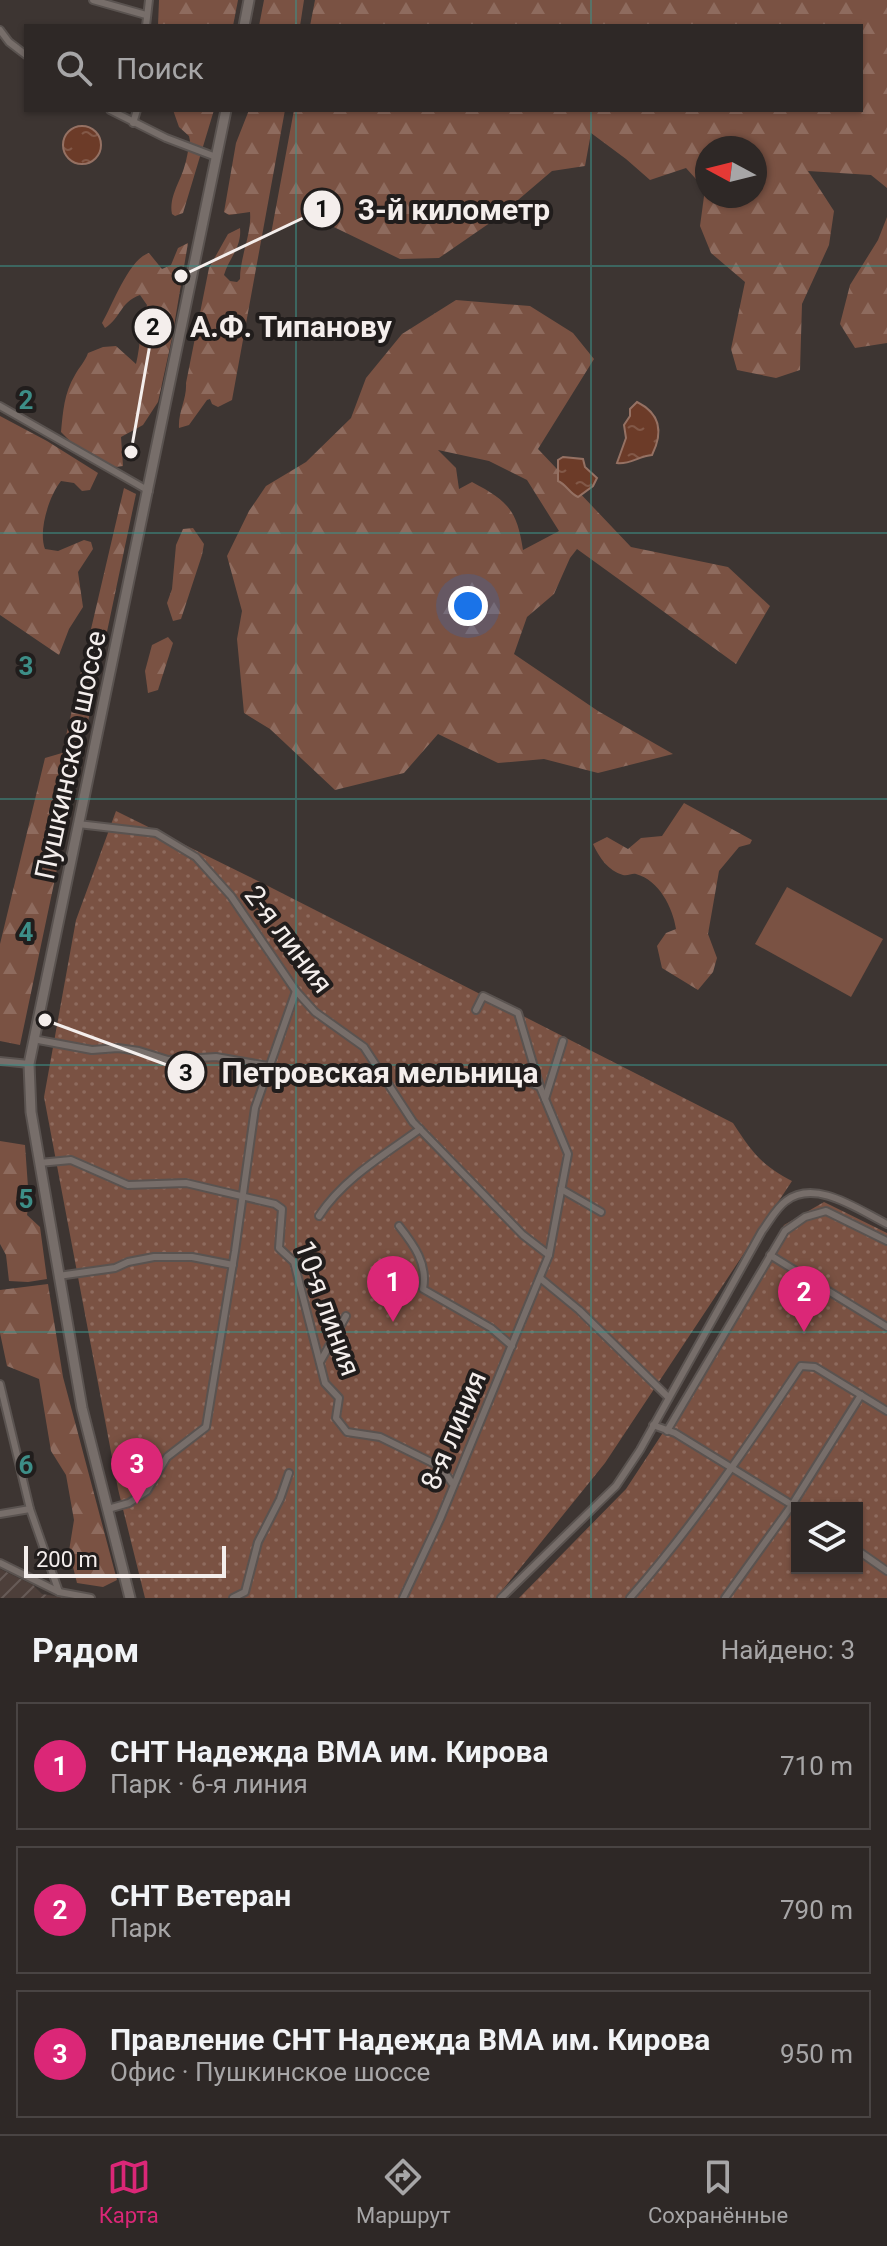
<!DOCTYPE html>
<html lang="ru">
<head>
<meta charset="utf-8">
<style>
  body { margin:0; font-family:Roboto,sans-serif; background:#3a3432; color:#f1f3f6 }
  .controls { position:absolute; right:24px; bottom:24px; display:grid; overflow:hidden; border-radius:0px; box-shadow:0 2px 6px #0004 }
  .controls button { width:72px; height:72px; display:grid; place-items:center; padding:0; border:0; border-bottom:2px solid #494443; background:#2e2826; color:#f1f3f6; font:40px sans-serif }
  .compass { position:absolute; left:695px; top:136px; width:72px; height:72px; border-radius:50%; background:#2e2826; box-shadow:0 2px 6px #0004; rotate:277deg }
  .scale { position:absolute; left:24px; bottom:20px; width:202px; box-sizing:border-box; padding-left:8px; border:4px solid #f4eeec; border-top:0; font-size:22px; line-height:28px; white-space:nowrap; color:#f4eeec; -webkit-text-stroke:6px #211d1c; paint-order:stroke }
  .you { position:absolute; left:468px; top:606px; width:28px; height:28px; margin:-20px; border:6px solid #fff; border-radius:50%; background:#1a73e8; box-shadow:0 0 0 12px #1a73e833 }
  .badge { display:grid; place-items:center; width:52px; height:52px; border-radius:50%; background:#db2777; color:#fff; font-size:26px; font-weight:700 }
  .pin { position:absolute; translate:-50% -66px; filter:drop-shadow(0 2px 4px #0008) }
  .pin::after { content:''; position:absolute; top:42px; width:28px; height:24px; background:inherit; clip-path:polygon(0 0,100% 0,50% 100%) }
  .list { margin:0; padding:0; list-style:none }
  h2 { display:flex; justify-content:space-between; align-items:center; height:104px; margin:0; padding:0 32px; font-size:34px }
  h2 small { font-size:26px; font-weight:400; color:#a7a6a7 }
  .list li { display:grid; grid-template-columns:52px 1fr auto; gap:24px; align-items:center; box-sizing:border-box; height:128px; margin:0 16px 16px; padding:0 16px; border:2px solid #494443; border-radius:0px }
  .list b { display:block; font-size:30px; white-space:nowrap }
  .list p { margin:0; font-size:26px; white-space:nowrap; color:#a7a6a7 }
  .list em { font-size:26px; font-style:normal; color:#a7a6a7 }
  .icon { flex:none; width:44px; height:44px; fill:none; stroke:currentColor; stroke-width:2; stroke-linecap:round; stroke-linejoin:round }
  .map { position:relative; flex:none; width:887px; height:1598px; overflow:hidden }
  .search { position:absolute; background:#2e2826; box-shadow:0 2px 6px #0004; left:24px; right:24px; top:24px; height:88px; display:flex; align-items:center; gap:20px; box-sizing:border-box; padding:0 28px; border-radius:0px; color:#a7a6a7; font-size:30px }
  .sheet { height:536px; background:#2e2826 }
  nav { display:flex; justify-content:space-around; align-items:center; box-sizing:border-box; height:112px; border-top:2px solid #494443; background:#2e2826; font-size:22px; color:#a7a6a7 }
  nav a { display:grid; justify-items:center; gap:4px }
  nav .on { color:#db2777 }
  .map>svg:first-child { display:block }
</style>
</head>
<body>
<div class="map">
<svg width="887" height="1598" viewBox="0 0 887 1598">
  <defs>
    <pattern id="industrial-furrows" width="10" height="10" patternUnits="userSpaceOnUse" patternTransform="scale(2)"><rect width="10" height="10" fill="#4d3f3a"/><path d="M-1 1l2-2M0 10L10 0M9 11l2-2" fill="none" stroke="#675b57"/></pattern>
    <pattern id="forest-firs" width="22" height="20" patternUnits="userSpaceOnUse" patternTransform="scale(2)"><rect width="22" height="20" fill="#7a5243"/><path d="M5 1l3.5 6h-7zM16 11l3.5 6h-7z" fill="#8e6b5e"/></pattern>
    <pattern id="garden-dots" width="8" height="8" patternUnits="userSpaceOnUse" patternTransform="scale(2)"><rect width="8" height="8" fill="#7a5243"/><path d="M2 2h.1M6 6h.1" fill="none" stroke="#8e6b5e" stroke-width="1.8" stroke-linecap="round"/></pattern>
    <pattern id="water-ripples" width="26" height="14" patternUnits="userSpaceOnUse" patternTransform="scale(2)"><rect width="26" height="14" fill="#6c3b28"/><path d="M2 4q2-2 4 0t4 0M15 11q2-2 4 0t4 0" fill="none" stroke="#825847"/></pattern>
  </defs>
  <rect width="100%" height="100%" fill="#3d3532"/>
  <path fill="url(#industrial-furrows)" d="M0 1569 33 1585 42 1594 67 1598H0Z"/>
  <path fill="#7a5243" d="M787 887 883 939 851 997 755 944Z"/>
  <g fill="url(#forest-firs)" fill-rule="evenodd">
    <path d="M159 0H238L233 26H158Z"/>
    <path d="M264 0H304L300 26H259Z"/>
    <path d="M315 0H887V188L871 175 808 171 834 211 829 245 802 304 800 370 776 378 737 370 731 349 745 282 711 253 700 226 705 189 686 168 650 180 626 159 591 133 585 166 552 171 497 218 439 258 400 259 309 215 271 234 294 110H861V26H310ZM707 148H755V196H707Z"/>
    <path d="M173 110H214L183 213 175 216 172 214C169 197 179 184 184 168 187 159 188 150 190 141L189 136 179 127Z"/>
    <path d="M249 110H285L232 400 218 407 212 404 210 399 207 400 189 425 179 428C178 412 187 399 186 383L209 268 228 234 240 228C242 247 229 258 224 275L230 281 237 282 240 279C240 256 252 234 250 212L229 215 224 212 236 143Z"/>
    <path d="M887 217V343L855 348 840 324 850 285 878 240Z"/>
    <path d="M188 243 172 338 158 402 143 425 121 437 123 466 108 468 73 444 61 432C63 412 64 393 75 375 79 367 85 362 88 353L103 347 116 346 136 364C141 344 140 324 147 305L140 295C119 303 122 317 105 328L102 323C113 304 129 259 149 253L162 269 171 265 178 248Z"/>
    <path d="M456 300 530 306 573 333 594 359 538 449 631 547 728 567 770 606 736 664 577 549 570 558 554 594 527 617 514 654 598 711 673 754 598 773 544 759 498 763 438 734 404 773 335 790 270 729 244 713 237 639 242 611 227 556 249 511 266 486 306 462 351 418 366 378 402 334ZM438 450 489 461 527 480 559 531 523 550C517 510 508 501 472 482L459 489 456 468Z"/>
    <path d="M0 416 47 441 98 473 90 490 82 491 74 483 61 481C49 496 38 531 45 549L58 551 84 540 91 542 93 549 78 572 83 607 69 629 59 655 0 615Z"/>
    <path d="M124 488 136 494 20 1045 0 1041V944L45 758 62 753Z"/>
    <path d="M193 528 204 544 202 555 181 619 173 621 167 603 172 589 176 545 183 529Z"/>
    <path d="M168 637 173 643 158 690 148 693 145 671 152 645Z"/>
    <path d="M684 803 752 840 750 844 739 847 719 871 708 934 717 958 713 972 698 990 662 968 657 946 666 933 676 929C673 908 659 880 636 874 632 873 628 876 623 875 608 871 599 857 593 844L607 837 628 849 641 838 662 836Z"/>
    <path d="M0 1141 25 1145 29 1201 27 1215 40 1227 47 1279 28 1282 9 1281 6 1255 0 1244Z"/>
    <path d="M48 1284 63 1377 117 1580 103 1587 77 1583 69 1551 74 1520 66 1475 51 1451 39 1379 7 1366 0 1333V1290Z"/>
  </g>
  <g fill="url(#garden-dots)" fill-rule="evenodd">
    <path d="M116 811 270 887 733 1123C752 1152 761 1165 792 1181L605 1463 496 1598H145L118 1489 44 1097 76 920Z"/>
    <path d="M824 1202 887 1233V1598H519L626 1489 664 1431 784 1225ZM797 1508H857V1568H797Z"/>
  </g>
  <g fill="url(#water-ripples)" stroke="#957163" stroke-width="2">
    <circle cx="82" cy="145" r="19"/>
    <path d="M637 402C661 414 663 433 652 455 639 456 629 465 617 463L626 438 624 425 630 416V409Z"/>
    <path d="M563 457 583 459 585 467 597 478 593 486 578 497C569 493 567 485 558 481V460Z"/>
  </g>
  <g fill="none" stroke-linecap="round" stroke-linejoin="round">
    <g stroke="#5a5350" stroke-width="10">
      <g id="street">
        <path d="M93 0 146 15"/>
        <path d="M146 26 149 0"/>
        <path d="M0 30 9 42 26 55"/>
        <path d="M110 110 166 138 216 157"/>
        <path d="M133 123 137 110"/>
        <path d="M0 406 149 491"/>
        <path d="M78 824 156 833 196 857 231 896 296 991 315 1012 364 1047 413 1122 523 1235 549 1255 440 1519 403 1598"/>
        <path d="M476 1010 483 996 518 1013 540 1087 568 1154 549 1255"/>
        <path d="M33 1039 92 1050 118 1048 139 1051 168 1060 216 1057 268 1066"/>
        <path d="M0 1061 29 1064"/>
        <path d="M507 1073 540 1087"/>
        <path d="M545 1099 563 1041"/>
        <path d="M39 1163 71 1160 128 1185 186 1183 275 1204 282 1209 279 1248 294 1262 325 1383 339 1398 336 1418 347 1432 380 1437 441 1467 452 1483"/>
        <path d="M561 1189 601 1212"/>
        <path d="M319 1216C343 1179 384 1155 420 1129"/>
        <path d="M399 1226C414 1245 428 1264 423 1289L491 1328 512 1346"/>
        <path d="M770 1255 887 1327"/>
        <path d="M58 1276 115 1268 128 1262 154 1257H192L233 1265"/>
        <path d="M540 1278 579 1310 668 1397"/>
        <path d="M320 1362 346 1316"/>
        <path d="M0 1384 30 1509 59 1592"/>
        <path d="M653 1425 675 1433 797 1508"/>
        <path d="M667 1431 785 1231 805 1217 826 1211 887 1241"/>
        <path d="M108 1509 129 1503 147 1491 167 1457 206 1427 235 1251 255 1108 296 991"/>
        <path d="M0 1514 30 1509"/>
        <path d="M857 1550 887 1571"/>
        <path d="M0 1563 59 1592 91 1598"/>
        <path d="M233 1598 245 1592 258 1542 280 1499 289 1473"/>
        <path d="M501 1598 616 1486 640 1450 762 1231C769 1222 776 1208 786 1201 816 1178 860 1211 887 1224"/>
        <path d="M630 1598C694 1525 747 1447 801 1366L815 1367 887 1411"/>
        <path d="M725 1598 792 1505 861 1395"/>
      </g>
    </g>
    <g stroke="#5a5350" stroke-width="13">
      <g id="secondary">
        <path d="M244 26 249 0"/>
        <path d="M130 1598 82 1408 31 1112 29 1064 226 110"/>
      </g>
    </g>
    <use href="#street" stroke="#776e6a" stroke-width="6"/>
    <use href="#secondary" stroke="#776e6a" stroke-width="9"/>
  </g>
  <path fill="none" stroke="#3d8e87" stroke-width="2" stroke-opacity="0.55" d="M296 0V26M591 0V26M296 110V1598M591 110V1598M0 266H887M0 533H887M0 799H887M0 1065H887M0 1332H887"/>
  <g text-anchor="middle" stroke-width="8" stroke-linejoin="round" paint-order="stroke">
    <g font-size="28" fill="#f4eeec" stroke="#211d1c">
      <text transform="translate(70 755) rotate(-78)" y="10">Пушкинское шоссе</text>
      <text transform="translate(289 939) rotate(53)" y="10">2-я линия</text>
      <text transform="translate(328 1308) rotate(70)" y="10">10-я линия</text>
      <text transform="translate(453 1430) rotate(-67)" y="10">8-я линия</text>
    </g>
  </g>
  <g font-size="26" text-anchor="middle" font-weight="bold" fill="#3d8e87" stroke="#211d1c" stroke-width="8" stroke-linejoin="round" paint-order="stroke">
    <text x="26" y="409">2</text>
    <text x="26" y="675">3</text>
    <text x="26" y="941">4</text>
    <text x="26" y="1208">5</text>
    <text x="26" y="1474">6</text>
  </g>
  <path fill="none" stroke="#f4eeec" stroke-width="3" d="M181 276L322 209M131 452L153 327M45 1020L186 1072"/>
  <g fill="#f4eeec" stroke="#211d1c" stroke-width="3">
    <circle cx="181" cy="276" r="8"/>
    <circle cx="131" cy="452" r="8"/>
    <circle cx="45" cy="1020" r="8"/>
    <circle cx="322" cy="209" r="20"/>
    <circle cx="153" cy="327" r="20"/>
    <circle cx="186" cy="1072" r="20"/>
  </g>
  <g font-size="24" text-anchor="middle" font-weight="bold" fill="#111">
    <text x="322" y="217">1</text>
    <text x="153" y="335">2</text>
    <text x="186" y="1081">3</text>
  </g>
  <g font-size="30" text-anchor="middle" font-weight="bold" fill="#f4eeec" stroke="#211d1c" stroke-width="8" stroke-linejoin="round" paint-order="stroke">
    <text x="454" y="220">3-й километр</text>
    <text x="291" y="337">А.Ф. Типанову</text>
    <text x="380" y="1083">Петровская мельница</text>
  </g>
</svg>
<div class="controls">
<button><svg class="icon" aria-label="layers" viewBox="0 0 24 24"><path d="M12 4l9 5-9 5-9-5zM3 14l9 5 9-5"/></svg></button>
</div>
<svg class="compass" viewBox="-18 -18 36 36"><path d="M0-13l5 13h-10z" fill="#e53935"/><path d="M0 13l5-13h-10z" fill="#a7a6a7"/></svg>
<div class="scale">200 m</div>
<div class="you"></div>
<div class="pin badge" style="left:393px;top:1322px">1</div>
<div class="pin badge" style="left:804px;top:1332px">2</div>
<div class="pin badge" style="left:137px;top:1504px">3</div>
<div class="search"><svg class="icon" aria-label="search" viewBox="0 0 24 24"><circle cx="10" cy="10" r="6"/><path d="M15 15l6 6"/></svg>Поиск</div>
</div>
<section class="sheet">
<h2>Рядом<small>Найдено: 3</small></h2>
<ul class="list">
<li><span class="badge">1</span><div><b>СНТ Надежда ВМА им. Кирова</b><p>Парк · 6-я линия</p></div><em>710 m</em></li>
<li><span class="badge">2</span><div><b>СНТ Ветеран</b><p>Парк</p></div><em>790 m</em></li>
<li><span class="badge">3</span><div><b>Правление СНТ Надежда ВМА им. Кирова</b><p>Офис · Пушкинское шоссе</p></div><em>950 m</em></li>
</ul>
</section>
<nav>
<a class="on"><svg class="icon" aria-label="map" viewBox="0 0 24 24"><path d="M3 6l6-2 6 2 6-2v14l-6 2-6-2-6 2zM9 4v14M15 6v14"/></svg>Карта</a>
<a><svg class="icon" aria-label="directions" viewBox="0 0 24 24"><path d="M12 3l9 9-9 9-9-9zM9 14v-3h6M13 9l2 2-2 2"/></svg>Маршрут</a>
<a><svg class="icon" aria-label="saved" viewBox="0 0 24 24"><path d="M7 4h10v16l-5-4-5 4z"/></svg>Сохранённые</a>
</nav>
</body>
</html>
